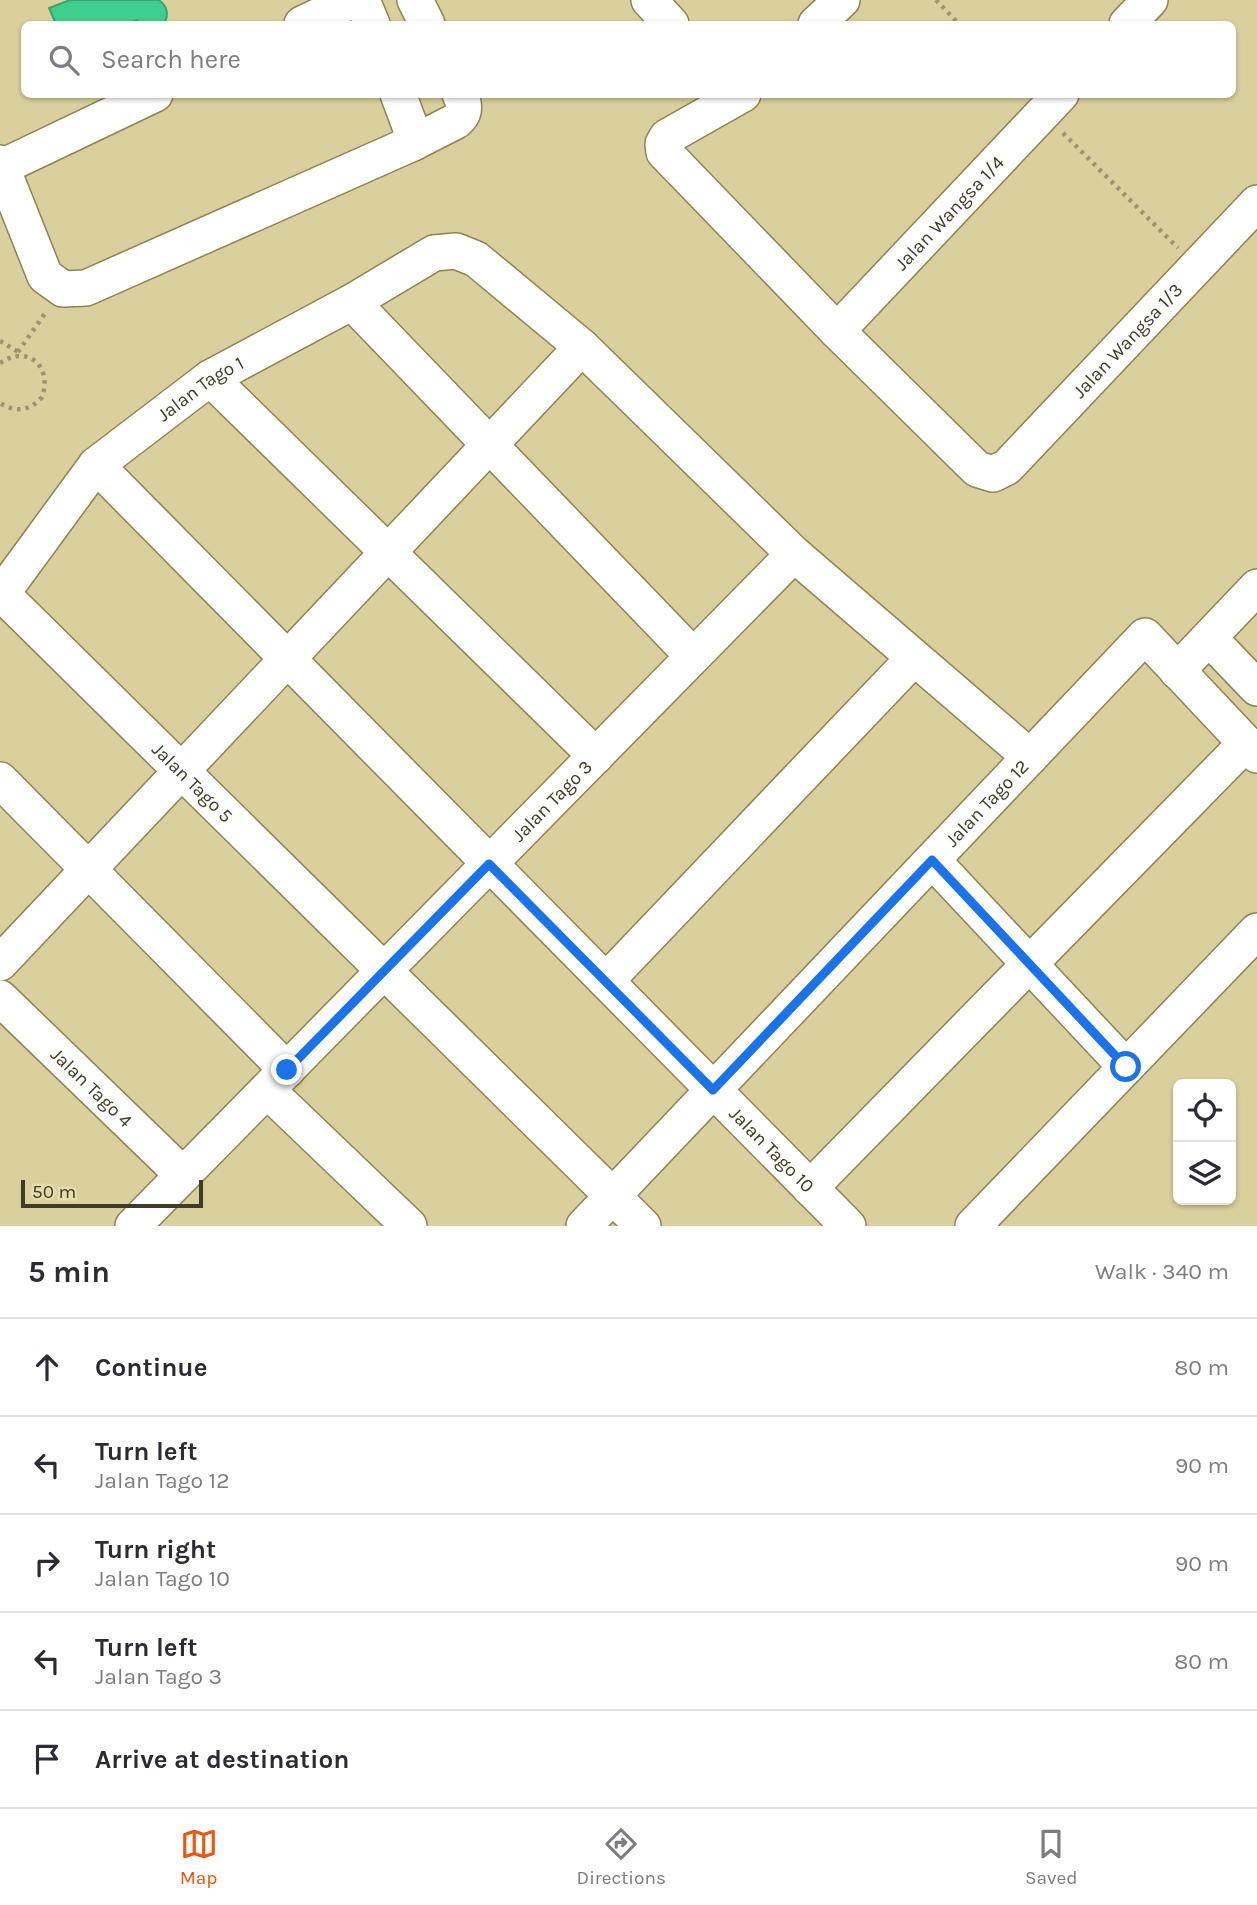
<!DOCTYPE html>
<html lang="en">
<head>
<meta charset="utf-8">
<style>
  body { margin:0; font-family:Karla,sans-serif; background:#f7f7f7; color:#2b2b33 }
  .controls { position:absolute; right:21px; bottom:21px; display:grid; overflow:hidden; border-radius:10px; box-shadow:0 2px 5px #0004 }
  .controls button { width:63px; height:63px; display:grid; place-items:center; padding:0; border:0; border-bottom:2px solid #e1e1e2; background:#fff; color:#2b2b33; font:35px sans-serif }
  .scale { position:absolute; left:21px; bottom:18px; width:182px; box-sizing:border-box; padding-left:7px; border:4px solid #3f3b26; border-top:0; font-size:19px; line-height:24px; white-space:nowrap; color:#3f3b26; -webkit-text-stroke:5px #e6ddaa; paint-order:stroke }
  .stop { position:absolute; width:21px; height:21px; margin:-16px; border:5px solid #1a73e8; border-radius:50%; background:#fff }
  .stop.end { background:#1a73e8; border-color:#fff; box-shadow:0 2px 7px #0008 }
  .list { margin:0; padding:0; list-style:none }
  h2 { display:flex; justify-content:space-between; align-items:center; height:91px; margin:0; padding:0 28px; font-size:30px }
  h2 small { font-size:23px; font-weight:400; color:#7c7c81 }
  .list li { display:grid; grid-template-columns:46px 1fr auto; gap:21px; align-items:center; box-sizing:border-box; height:98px; padding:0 28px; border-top:2px solid #e1e1e2 }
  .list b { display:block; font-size:26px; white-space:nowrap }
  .list p { margin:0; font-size:23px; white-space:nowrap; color:#7c7c81 }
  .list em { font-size:23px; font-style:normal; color:#7c7c81 }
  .icon { flex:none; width:38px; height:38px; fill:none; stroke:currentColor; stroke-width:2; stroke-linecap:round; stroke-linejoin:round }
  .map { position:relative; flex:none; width:1257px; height:1226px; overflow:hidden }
  .search { position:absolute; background:#fff; box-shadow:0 2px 5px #0004; left:21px; right:21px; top:21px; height:77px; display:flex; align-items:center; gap:18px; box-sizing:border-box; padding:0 24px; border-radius:10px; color:#7c7c81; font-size:26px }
  .sheet { height:581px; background:#fff }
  nav { display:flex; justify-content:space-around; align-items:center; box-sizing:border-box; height:98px; border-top:2px solid #e1e1e2; background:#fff; font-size:19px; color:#7c7c81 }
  nav a { display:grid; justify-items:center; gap:4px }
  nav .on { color:#ea580c }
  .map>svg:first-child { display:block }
</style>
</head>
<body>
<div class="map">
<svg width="1257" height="1226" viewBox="0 0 1257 1226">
  <rect width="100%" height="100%" fill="#d9d09d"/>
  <path fill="#3fce8d" stroke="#3fa26e" stroke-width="2" d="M70 0H159C168 7 169 15 164 24H140L137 20 127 24H56L49 8Z"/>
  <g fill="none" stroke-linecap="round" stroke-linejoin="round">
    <g stroke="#8c8453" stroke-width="38">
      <g id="minor">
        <path d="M362 0 372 24"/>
        <path d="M415 0 427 24"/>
        <path d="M649 0 671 24"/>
        <path d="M302 24 353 0"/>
        <path d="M816 24 842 0"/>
        <path d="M1127 24 1150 0"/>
        <path d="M398 94 410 126 413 143"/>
        <path id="s1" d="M743 94 667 137 663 144 664 152 837 331 977 469 993 474 1007 467 1257 203"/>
        <path d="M0 163 45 276 63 289 86 288 413 143 456 121C466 113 465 105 460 94"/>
        <path d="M2 167 155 94"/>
        <path d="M352 302 693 656"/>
        <path id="s2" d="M837 331 1061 94"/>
        <path d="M210 378 596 756"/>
        <path id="s3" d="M96 465 848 1226"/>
        <path id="s4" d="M2 594 643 1226"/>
        <path id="s5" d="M0 596 96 465 210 378 352 302 434 253 456 251 476 259 582 347 794 554 1030 757"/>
        <path d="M1209 638 1257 688"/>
        <path d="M1177 671 1257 587"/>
        <path d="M0 780 287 1070"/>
        <path d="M932 860 1126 1067"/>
        <path d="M0 963 582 347"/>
        <path d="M606 981 914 658"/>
        <path id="s6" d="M0 998 183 1175"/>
        <path d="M267 1090 409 1226"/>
        <path d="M810 1188 1246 743"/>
        <path id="s7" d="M133 1226 794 554"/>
        <path id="s8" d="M584 1226 1145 636 1257 755"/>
        <path d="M973 1226 1257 931"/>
      </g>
    </g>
    <g stroke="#9c956e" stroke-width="4.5" stroke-dasharray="3.5 5" stroke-linecap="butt">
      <path d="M936 0 959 24"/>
      <path d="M1063 133 1178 248"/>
      <path d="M0 341 20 353"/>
      <path d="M18 352 46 312"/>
      <path d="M0 363C27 344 53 366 42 397 30 411 16 413 0 403"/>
    </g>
    <use href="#minor" stroke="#fff" stroke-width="35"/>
  </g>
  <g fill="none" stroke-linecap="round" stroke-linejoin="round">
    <path stroke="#1a73e8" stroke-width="9" d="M287 1070 489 864 713 1090 932 860 1126 1067"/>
  </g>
  <g text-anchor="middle" stroke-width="6" stroke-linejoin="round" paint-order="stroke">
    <g font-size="19" fill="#3f3b26" stroke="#e6ddaa">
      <text dy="7" stroke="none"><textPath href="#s2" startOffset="163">Jalan Wangsa 1/4</textPath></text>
      <text dy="7" stroke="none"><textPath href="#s1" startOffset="756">Jalan Wangsa 1/3</textPath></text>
      <text dy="7" stroke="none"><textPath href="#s5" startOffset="292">Jalan Tago 1</textPath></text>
      <text dy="7" stroke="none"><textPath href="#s4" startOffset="268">Jalan Tago 5</textPath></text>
      <text dy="7" stroke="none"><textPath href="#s7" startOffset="597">Jalan Tago 3</textPath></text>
      <text dy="7" stroke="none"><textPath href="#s8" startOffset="584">Jalan Tago 12</textPath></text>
      <text dy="7" stroke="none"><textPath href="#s6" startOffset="128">Jalan Tago 4</textPath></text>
      <text dy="7" stroke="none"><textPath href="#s3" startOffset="962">Jalan Tago 10</textPath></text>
    </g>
  </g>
</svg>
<div class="controls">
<button><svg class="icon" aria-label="locate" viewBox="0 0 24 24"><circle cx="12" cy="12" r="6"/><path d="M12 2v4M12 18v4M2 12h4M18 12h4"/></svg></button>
<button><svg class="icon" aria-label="layers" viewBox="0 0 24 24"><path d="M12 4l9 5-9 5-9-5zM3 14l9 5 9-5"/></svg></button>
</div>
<div class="scale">50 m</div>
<div class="stop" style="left:1126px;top:1067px"></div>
<div class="stop end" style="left:287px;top:1070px"></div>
<div class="search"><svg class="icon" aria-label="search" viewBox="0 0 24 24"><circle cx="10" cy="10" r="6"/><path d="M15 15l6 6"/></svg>Search here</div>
</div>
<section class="sheet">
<h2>5 min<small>Walk · 340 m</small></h2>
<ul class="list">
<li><svg class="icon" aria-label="ahead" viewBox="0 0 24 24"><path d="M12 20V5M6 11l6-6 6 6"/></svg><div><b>Continue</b></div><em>80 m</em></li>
<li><svg class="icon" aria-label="left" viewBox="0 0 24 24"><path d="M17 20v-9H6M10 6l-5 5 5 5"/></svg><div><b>Turn left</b><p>Jalan Tago 12</p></div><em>90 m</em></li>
<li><svg class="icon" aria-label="right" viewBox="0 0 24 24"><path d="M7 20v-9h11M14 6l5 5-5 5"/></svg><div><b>Turn right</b><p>Jalan Tago 10</p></div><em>90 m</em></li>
<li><svg class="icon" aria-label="left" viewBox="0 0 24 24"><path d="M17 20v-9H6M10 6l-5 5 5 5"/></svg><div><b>Turn left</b><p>Jalan Tago 3</p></div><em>80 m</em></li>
<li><svg class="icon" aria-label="arrive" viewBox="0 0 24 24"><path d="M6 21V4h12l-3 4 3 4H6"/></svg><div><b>Arrive at destination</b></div></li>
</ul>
</section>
<nav>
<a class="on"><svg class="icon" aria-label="map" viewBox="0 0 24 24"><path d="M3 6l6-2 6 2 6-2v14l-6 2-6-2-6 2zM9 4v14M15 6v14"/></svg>Map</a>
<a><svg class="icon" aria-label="directions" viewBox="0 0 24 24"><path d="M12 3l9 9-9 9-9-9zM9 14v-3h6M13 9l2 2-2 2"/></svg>Directions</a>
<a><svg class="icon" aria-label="saved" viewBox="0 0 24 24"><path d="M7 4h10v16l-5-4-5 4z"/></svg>Saved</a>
</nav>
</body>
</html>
